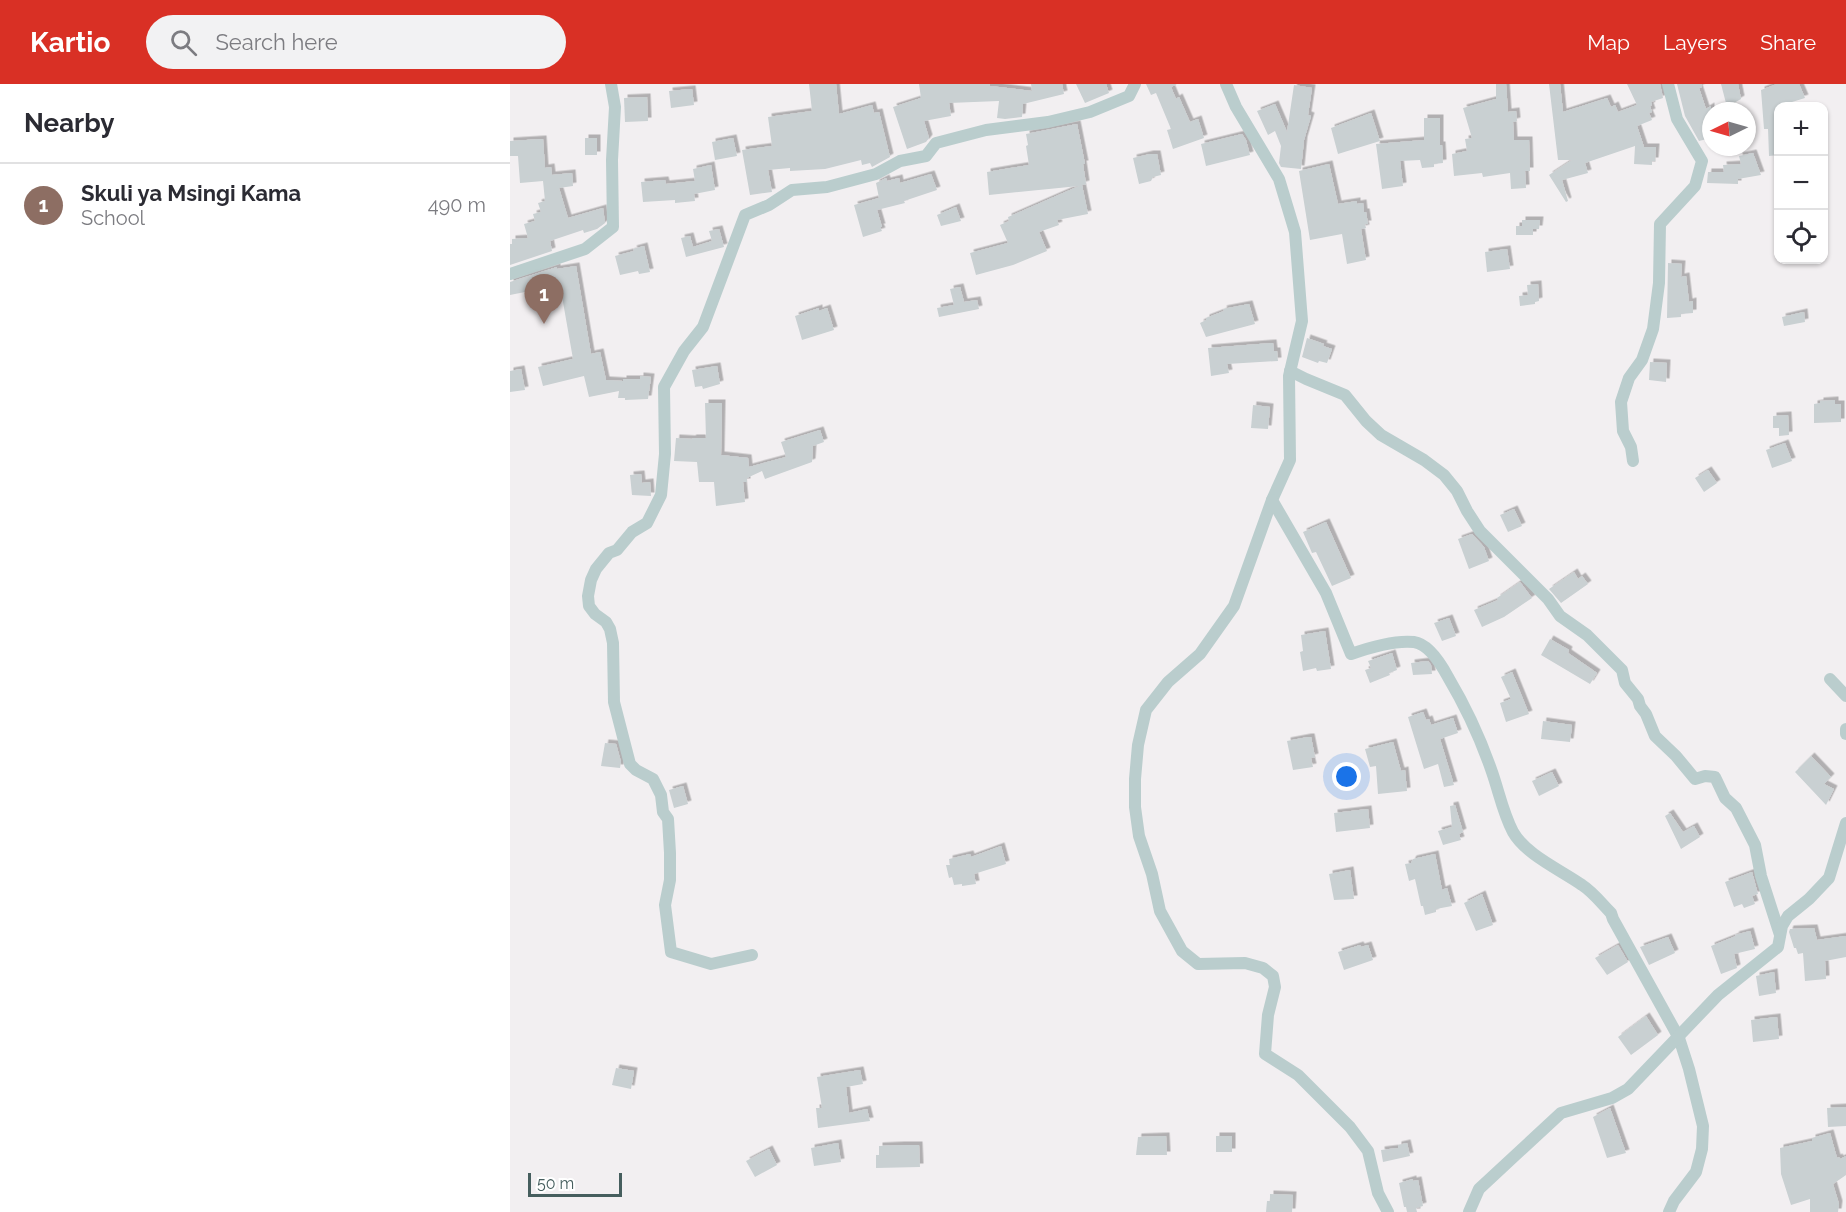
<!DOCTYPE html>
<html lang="en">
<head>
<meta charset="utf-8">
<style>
  body { margin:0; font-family:Raleway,sans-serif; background:#f2f2f3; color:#2b2b33 }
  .controls { position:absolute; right:18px; top:18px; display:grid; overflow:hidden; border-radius:12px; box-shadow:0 2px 4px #0004 }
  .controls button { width:54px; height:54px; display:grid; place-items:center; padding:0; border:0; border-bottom:2px solid #e1e1e2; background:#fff; color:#2b2b33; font:30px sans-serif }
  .compass { position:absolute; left:1192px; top:18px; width:54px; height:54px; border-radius:50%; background:#fff; box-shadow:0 2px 4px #0004; rotate:265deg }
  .scale { position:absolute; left:18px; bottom:15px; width:94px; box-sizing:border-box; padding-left:6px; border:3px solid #465e5e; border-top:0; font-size:16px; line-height:21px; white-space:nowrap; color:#465e5e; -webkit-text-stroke:4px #fff; paint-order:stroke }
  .you { position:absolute; left:837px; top:693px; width:21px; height:21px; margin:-15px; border:4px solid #fff; border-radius:50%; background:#1a73e8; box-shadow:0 0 0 9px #1a73e833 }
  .badge { display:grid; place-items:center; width:39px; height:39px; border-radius:50%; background:#d93025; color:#fff; font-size:20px; font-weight:700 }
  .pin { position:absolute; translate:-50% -50px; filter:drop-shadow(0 2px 3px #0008) }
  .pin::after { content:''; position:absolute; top:32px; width:21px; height:18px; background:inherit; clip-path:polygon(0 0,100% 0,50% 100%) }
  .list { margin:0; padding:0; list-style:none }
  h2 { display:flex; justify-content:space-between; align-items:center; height:78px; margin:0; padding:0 24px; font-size:26px }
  h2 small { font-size:20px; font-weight:400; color:#7c7c81 }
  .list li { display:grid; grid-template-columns:39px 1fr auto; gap:18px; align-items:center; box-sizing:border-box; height:84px; padding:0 24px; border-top:2px solid #e1e1e2 }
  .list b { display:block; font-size:22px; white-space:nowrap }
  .list p { margin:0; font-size:20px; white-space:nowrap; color:#7c7c81 }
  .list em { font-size:20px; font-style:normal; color:#7c7c81 }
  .icon { flex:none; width:33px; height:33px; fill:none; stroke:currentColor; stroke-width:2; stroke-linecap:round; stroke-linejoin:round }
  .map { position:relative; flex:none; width:1336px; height:1128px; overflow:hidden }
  header { display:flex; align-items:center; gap:36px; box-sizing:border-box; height:84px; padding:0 30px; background:#d93025; color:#fff }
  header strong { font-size:28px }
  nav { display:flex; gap:33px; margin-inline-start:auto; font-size:21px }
  .search { width:420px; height:54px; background:#f2f2f3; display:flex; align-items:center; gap:15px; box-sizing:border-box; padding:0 21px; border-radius:33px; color:#7c7c81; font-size:22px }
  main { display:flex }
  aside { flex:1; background:#fff }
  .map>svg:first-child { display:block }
</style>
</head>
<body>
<header>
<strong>Kartio</strong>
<div class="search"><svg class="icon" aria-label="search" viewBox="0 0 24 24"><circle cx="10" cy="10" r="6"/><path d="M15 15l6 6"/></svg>Search here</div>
<nav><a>Map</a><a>Layers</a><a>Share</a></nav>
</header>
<main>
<aside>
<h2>Nearby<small></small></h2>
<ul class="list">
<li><span class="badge" style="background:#8d6e63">1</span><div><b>Skuli ya Msingi Kama</b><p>School</p></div><em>490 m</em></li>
</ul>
</aside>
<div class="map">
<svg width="1336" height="1128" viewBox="0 0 1336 1128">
  <defs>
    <filter id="shadow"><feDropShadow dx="3.5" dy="-3.5" stdDeviation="0" flood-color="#0004"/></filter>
  </defs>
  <rect width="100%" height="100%" fill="#f2eff1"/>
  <g fill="#c9d0d2" filter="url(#shadow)">
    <path d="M299 0H326L329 30 362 21 364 29 369 28 380 73 362 83 360 79 352 81 351 76 315 85 280 87V84L258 86 262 108 240 111 232 66 262 62 258 33 302 27Z"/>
    <path d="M409 0H480V2L522 7 521 0H552L554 10 513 20 512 33 495 35 487 34 489 17 439 19 441 32 414 37 419 54 416 58 397 65 383 23 411 14Z"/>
    <path d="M566 0H596L599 9 575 19Z"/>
    <path d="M636 0H667L661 3 666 15 669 13 680 38 688 35 694 54 663 65 657 46 661 45 646 9 641 11Z"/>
    <path d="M986 0H996L998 28 1006 27 1007 37 1003 38 1004 56H1019L1020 87H1015L1016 104 1001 105 1000 89 973 93 972 89 944 92 942 70 957 67 955 55 962 54 953 24 986 15Z"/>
    <path d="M1039 0H1050L1053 28 1097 14 1101 23 1105 21 1108 28 1127 21 1117 0H1150L1153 14 1141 18 1142 21 1140 22 1142 28 1139 29 1142 36 1127 42 1134 63H1146L1145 77H1142V81L1124 80 1125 62 1075 79 1078 89 1052 96 1058 117 1056 118 1039 91 1062 76H1048Z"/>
    <path d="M1167 0H1192V3L1189 4 1196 25 1201 22V54L1189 57 1175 32Z"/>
    <path d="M1211 0H1228L1231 15 1217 23Z"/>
    <path d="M1267 0H1289L1295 14 1269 22V71L1259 72 1258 45H1254L1251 6Z"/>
    <path d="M784 1 802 4 798 31 801 32 794 56 791 85 771 83 769 79 771 62 765 47 758 51 747 27 765 20 777 48Z"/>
    <path d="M182 5 184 21 161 24 159 7Z"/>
    <path d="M137 13 138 37 115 38 114 14Z"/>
    <path d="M861 29 870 57 828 70 821 44Z"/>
    <path d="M914 34H930V61H932L933 79 924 80V83L912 84 910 76 890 77 893 102 872 105 866 60 914 56Z"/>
    <path d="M567 40 575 80H573L576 100 572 101 578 130 547 136 549 141 529 148 537 167 503 181 466 191 460 169 498 159 490 141 499 137 498 133 569 102 479 111 477 88 519 81 516 62 518 61 516 50Z"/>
    <path d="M732 50 736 56 740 71 696 82 691 60Z"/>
    <rect x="75" y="54" width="12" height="17"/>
    <path d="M223 54 227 72 205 76 202 58Z"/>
    <path d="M33 55 35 84 41 83 42 91 62 89 63 102 49 104 58 134 93 124 95 139 87 145 74 149 73 146 40 157 42 167 0 181V160H2V155L18 154 14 140 25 137 23 130 31 128 28 119 35 117 33 97 10 99 8 72H0V57Z"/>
    <path d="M1243 69 1251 91 1228 95V100L1197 99 1198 88H1214L1213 81 1231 80 1229 72Z"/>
    <path d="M640 70H647L651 91 643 93 641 97 629 100 623 74Z"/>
    <path d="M819 80 828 120 847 117V120L853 119 854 128H856L858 140H855L856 144 851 145 856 176 837 180 832 150 800 156 789 87Z"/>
    <path d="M201 81 205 106 184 110 185 117 165 119V116L133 118 131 98 155 96 156 100 185 97 183 85Z"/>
    <path d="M421 90 427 106 394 117 395 119 367 126 372 143H370L372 147 353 153 344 121 369 114 366 99 376 94 377 97 389 94 390 99Z"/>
    <path d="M446 123 451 137 431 142 427 131Z"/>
    <path d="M1012 136H1030L1029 145H1023V151H1006V142H1012Z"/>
    <path d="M209 145 214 163 176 173 171 154 180 152 183 163 202 157 199 147Z"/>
    <path d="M134 162 140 188 129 190 128 187 110 191 105 172 124 167 123 165Z"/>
    <path d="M997 165 1000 185 977 188 975 168Z"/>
    <path d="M1158 179 1172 180 1171 193 1176 192 1179 218 1183 217V229L1171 230V233L1157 234Z"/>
    <path d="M66 182 81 270 90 268 96 296 113 297V295H130V292L141 293 138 315 115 316V314H108L109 307 79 313 74 292 33 302 28 283 63 275 50 201 0 211V198L47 183V185Z"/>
    <path d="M1028 200 1029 217 1025 218V220L1010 222 1009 212 1018 211 1017 201Z"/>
    <path d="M450 203 454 218 467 216 469 225 429 233 427 224 444 221 440 205Z"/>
    <path d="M739 220 745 240 696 253 690 239 696 236V234L714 227 713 225Z"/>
    <path d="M309 224V227L317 224 324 246 292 256 285 232Z"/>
    <path d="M1294 228 1295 238 1274 242 1272 233Z"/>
    <path d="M797 254 814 260 813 262 822 265 817 279 809 277 808 279 792 273Z"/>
    <path d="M763 259 764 267H767L768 277 717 280 719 289 701 292 698 264Z"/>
    <path d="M1140 278 1157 279 1156 298 1139 296Z"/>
    <path d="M207 282 210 300 193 305 192 302 185 303 182 286Z"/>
    <path d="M11 285 15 306 0 308V287Z"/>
    <path d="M1325 316V320H1331V338L1304 339V320L1310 319V317Z"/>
    <path d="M195 319H212L211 371 238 374 239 383 276 373 271 358 310 346 314 358 303 362 302 378 255 395 252 387 237 394V398H233L235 418 206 422 204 398H189L187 378 164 377 166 354 183 355 182 354H196Z"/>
    <path d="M743 321 760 323 758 345 741 344Z"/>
    <path d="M1278 331 1279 351 1269 352V344H1263V332Z"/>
    <path d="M1275 359 1282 377 1262 384 1256 366Z"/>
    <path d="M1198 386 1207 399 1194 408 1185 394Z"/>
    <path d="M131 390 132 399 140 398 141 412 122 411 120 391Z"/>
    <path d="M1004 425 1012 442 998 448 990 431Z"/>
    <path d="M816 438 841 494 822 502 806 468 802 469 793 448Z"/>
    <path d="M962 450 974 463 979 477 959 485 948 455Z"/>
    <path d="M1064 488 1068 495 1072 492 1078 500 1051 519 1039 505Z"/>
    <path d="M1010 498 1022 514 994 533 972 543 964 526 988 516 987 514Z"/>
    <path d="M939 534 946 552 932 557 924 539Z"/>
    <path d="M815 547 821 585 807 587 806 584 793 587 790 568 793 567 791 551Z"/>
    <path d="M1040 555 1059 566 1058 569 1087 589 1080 600 1031 571Z"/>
    <path d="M882 569 887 586 879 589 880 591 860 599 855 586 861 584 858 577Z"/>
    <path d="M918 577 921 581 922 590 903 591 901 579Z"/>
    <path d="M1002 588 1019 630 996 638 990 619 1001 615 991 593Z"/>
    <path d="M913 628 916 636 919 635 921 641 943 634 948 649 930 655 944 701 934 703 928 680 914 685 898 633Z"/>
    <path d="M1033 637 1062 641 1060 658 1031 655Z"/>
    <path d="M798 653H801L805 673 801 674 803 683 783 686 777 657Z"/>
    <path d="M883 658 891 687 895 686 897 707 868 710 866 682 860 683 855 665Z"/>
    <path d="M95 659 106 660 111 678 110 684 91 682Z"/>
    <path d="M1301 672 1321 693 1314 700 1324 705 1316 721 1285 688Z"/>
    <path d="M1042 688 1049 702 1029 712 1022 697Z"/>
    <path d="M173 702 178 720 164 724 159 706Z"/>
    <path d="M945 721 953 748 949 750 951 756 933 761 928 747 942 743 940 722Z"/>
    <path d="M858 725 860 744 826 748 824 729Z"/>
    <path d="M1160 729 1173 748 1184 742 1190 753 1171 765 1155 732Z"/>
    <path d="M491 762 496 780 464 790 466 800 452 802V800L444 801 442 793 439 794 436 781H440L439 775 460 770 461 773Z"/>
    <path d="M925 770 932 806 937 804 942 822 926 825V828L915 831 913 822H911L905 795 899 797 895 780 901 779 903 775Z"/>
    <path d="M840 786 844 815 824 816 819 790Z"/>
    <path d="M1242 788 1248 810 1242 812 1245 820 1234 824 1232 820 1224 823 1215 798Z"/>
    <path d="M972 810 983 841 966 847 954 819Z"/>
    <path d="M1304 844 1307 856 1336 852V873L1315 877 1316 895 1295 897 1293 869 1288 870 1286 864H1284L1279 848 1280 845Z"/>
    <path d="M1240 847 1245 865 1224 870 1227 884 1211 890 1201 862 1226 852 1225 851Z"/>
    <path d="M1158 853 1165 869 1139 881 1130 863Z"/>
    <path d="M850 861 851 863 858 861 863 876 834 886 828 868Z"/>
    <path d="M1108 861 1118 878 1097 891 1085 874Z"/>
    <path d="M1264 888 1266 909 1249 912 1246 892Z"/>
    <path d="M1136 932 1148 951 1121 971 1108 953Z"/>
    <path d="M1267 933 1269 955 1243 958 1241 936Z"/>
    <path d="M106 984 124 987 121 1005 102 1001Z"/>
    <path d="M350 986 353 1000 336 1003 339 1029 357 1025 360 1037 308 1044 306 1024H312L307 993Z"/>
    <path d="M1336 1023V1042L1318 1043 1317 1024Z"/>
    <path d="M1100 1024 1116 1069 1097 1074 1083 1033Z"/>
    <path d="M1320 1049 1327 1074 1329 1073 1330 1075 1336 1072V1091L1323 1100 1329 1120 1328 1128H1300V1115L1281 1121 1271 1090 1270 1064 1302 1057V1054Z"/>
    <path d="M656 1052 657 1071H626L628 1053Z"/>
    <rect x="706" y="1052" width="16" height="16"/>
    <path d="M328 1059 331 1078 304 1082 301 1064Z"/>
    <path d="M897 1059 900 1072 873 1078 871 1066 888 1064V1061Z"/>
    <path d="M391 1061H409L410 1083 366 1084V1071H369V1062Z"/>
    <path d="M259 1065 267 1081 245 1093 236 1077Z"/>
    <path d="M903 1095V1097L908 1096 913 1122 906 1124 907 1128H897L896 1123H894L889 1099Z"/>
    <path d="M760 1110 783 1111 782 1128H756L757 1117H760Z"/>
  </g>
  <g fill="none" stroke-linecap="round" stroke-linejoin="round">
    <g stroke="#bacdcd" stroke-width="12">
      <path d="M716 0 726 23 769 95 785 148 792 237 779 292 780 376 762 416 724 522 690 570 658 598 636 626 628 661 625 695V723L629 752 642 790 650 827 672 867 688 880 735 879 753 884 763 892 765 903 758 931 755 970 788 991 840 1043 858 1067 868 1109 878 1128"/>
      <path d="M0 190 75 165 103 143 102 76 105 23 101 0"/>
      <path d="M780 287 796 295 835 311 856 337 871 351 914 376 934 391 947 407 957 427 970 447 1038 515 1050 532 1077 551 1112 586 1115 599 1128 615 1130 622 1136 630 1145 652 1166 672 1185 695 1195 692 1205 693 1215 714 1226 724 1245 761 1251 792 1270 851"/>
      <path d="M1123 377 1121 363 1113 347 1111 318 1119 294 1132 276 1143 245 1149 199 1150 140 1185 102 1192 77 1167 35 1158 0"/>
      <path d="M762 416 816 509 841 570C858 564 886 556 904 558 919 560 931 580 938 593 957 625 970 653 982 688 989 708 993 729 1003 748 1016 771 1051 786 1072 801 1083 808 1092 820 1101 829L1103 835 1169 954 1179 985 1193 1042 1192 1065 1186 1088 1164 1117 1159 1128"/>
      <path d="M1320 595 1336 612"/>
      <path d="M1336 645V650"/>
      <path d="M242 871 201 880 161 868 155 821 160 796V769L158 735 153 728 151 711 143 695 126 686 120 680 104 618 103 559 100 545 96 538 85 530 79 522 78 512 81 496 86 485 99 469 107 466 122 448 137 439 151 411 155 370 154 303 174 267 193 243 235 131 259 121 282 106 317 103 366 90 390 77 416 72 426 59 476 46 538 38 580 28 619 12 625 0"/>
      <path d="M959 1128 969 1105 1051 1029 1102 1014 1118 1005 1208 911 1268 863 1272 842 1278 832 1299 815 1319 794 1336 739"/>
    </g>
  </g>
</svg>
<div class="controls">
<button>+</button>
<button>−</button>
<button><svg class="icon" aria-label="locate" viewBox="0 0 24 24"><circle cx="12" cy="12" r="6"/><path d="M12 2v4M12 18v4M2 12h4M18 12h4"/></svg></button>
</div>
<svg class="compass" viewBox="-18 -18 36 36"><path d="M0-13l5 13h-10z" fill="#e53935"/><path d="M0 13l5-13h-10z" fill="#7c7c81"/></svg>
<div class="scale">50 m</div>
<div class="you"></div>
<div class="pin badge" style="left:34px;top:240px;background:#8d6e63">1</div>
</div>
</main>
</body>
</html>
